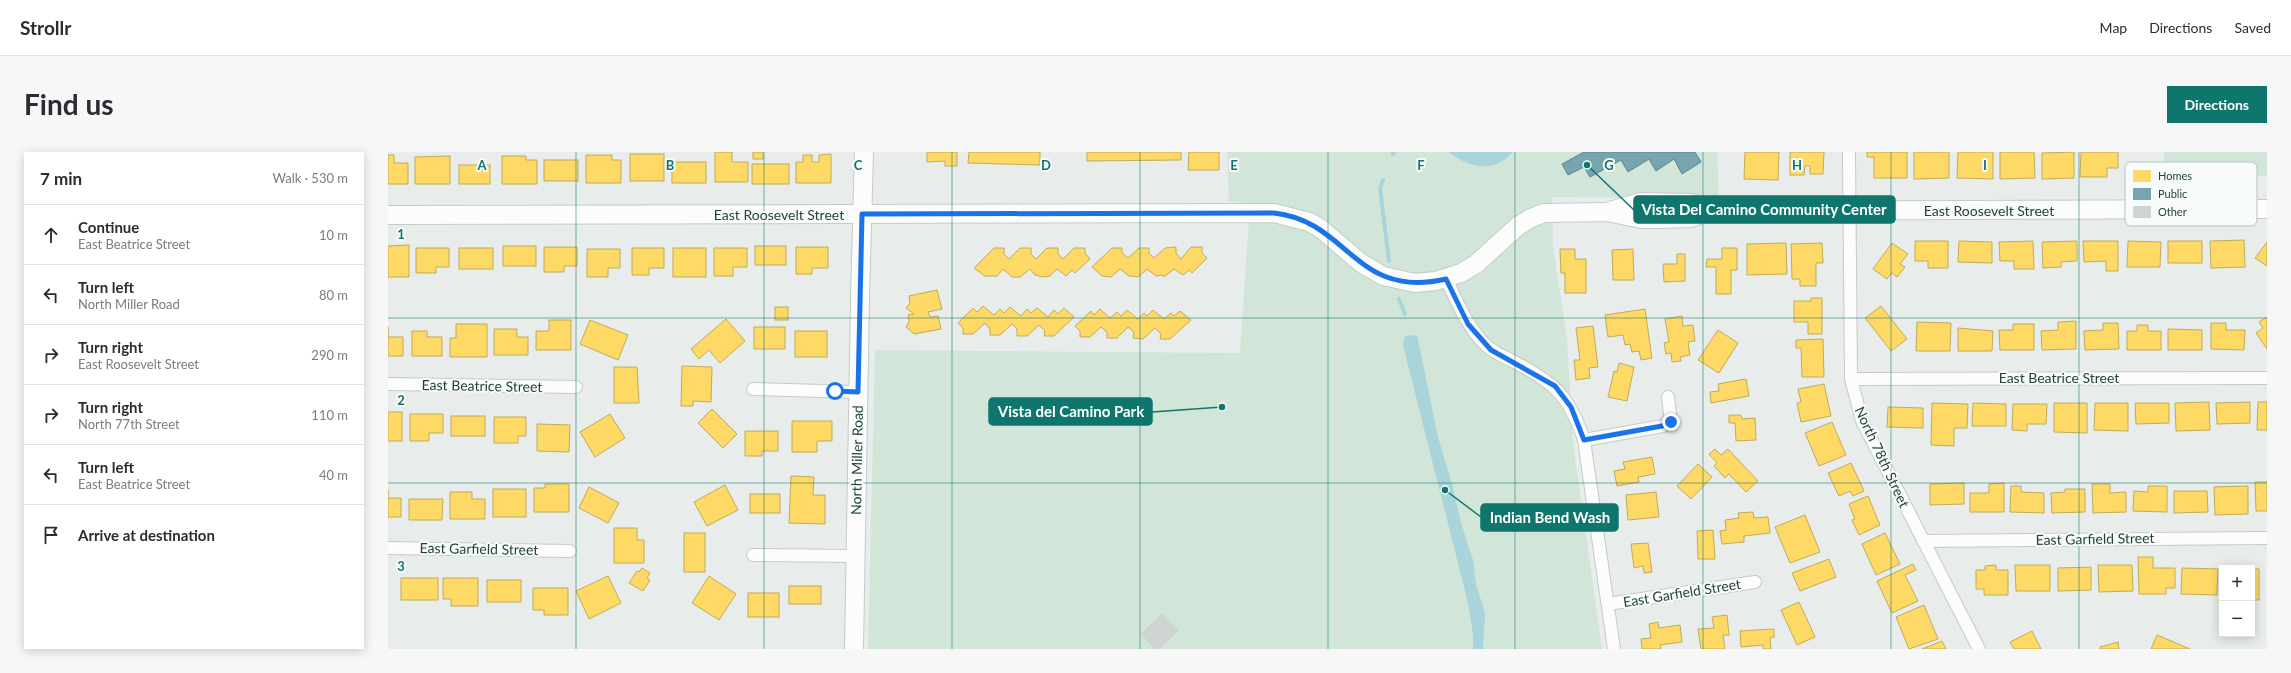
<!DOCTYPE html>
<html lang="en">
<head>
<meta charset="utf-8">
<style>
  body { margin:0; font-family:Lato,sans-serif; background:#f7f7f7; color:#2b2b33 }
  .controls { position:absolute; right:12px; bottom:12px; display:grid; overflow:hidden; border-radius:0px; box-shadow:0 2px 10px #0003 }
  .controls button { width:36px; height:36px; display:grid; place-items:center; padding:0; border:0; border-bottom:1px solid #e1e1e2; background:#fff; color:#2b2b33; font:20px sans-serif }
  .stop { position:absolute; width:12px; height:12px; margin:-9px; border:3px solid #1a73e8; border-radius:50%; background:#fff }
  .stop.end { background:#1a73e8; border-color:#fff; box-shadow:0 1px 4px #0008 }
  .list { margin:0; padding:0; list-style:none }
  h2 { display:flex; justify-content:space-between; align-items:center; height:52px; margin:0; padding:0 16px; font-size:17px }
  h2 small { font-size:13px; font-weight:400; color:#7c7c81 }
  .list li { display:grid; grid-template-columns:26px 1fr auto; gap:12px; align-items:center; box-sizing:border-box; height:60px; padding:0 16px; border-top:1px solid #e1e1e2 }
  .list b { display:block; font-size:15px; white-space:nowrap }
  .list p { margin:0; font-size:13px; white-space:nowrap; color:#7c7c81 }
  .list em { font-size:13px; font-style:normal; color:#7c7c81 }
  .icon { flex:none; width:22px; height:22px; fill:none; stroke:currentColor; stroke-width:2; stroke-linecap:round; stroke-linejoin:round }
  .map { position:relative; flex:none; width:1879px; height:497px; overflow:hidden; border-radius:0px }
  header { display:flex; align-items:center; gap:24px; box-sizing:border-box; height:56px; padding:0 20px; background:#fff; border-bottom:1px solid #e1e1e2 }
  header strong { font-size:19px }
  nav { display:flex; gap:22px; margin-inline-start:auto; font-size:14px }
  .intro { display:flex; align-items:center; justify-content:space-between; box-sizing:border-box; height:96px; padding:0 24px }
  h1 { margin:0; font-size:28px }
  .button { padding:10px 18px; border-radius:0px; background:#0f766e; color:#fff; font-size:14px; font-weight:700 }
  main { display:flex; gap:24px; padding:0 24px }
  aside { flex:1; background:#fff; border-radius:0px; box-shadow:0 2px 10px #0003 }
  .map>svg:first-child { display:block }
</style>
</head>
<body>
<header>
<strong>Strollr</strong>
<nav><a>Map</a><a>Directions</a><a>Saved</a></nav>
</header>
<div class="intro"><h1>Find us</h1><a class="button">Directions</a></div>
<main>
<aside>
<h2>7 min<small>Walk · 530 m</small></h2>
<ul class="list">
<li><svg class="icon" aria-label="ahead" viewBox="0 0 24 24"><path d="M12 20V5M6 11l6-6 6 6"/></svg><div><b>Continue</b><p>East Beatrice Street</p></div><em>10 m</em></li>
<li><svg class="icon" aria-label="left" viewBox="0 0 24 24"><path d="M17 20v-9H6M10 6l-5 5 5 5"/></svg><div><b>Turn left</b><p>North Miller Road</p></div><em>80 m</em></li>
<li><svg class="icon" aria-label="right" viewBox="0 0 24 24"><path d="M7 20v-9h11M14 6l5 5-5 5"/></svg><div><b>Turn right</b><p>East Roosevelt Street</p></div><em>290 m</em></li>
<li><svg class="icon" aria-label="right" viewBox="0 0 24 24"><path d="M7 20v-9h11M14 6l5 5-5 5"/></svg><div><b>Turn right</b><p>North 77th Street</p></div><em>110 m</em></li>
<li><svg class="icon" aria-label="left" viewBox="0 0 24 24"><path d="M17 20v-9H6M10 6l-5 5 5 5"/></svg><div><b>Turn left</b><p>East Beatrice Street</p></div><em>40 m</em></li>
<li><svg class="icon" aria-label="arrive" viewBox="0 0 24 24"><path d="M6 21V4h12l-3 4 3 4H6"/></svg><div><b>Arrive at destination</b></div></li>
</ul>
</aside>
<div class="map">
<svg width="1879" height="497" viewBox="0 0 1879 497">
  <rect width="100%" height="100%" fill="#e8edeb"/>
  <g fill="#d1e6d8">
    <path d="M839 0H1329L1331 47 1164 45 1165 94 1179 187 1185 291 1214 497H480L487 198 852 201 862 51 841 50Z"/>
    <path d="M1776 0H1879V24L1783 23C1775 17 1776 10 1776 0Z"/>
  </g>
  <g fill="#a9d4db">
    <path d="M1061 0H1125C1106 21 1082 17 1061 0Z"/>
    <path d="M1029 183 1050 285 1064 332 1073 371 1085 408 1088 432 1097 461 1095 497H1085V482L1080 451 1015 193 1017 184Z"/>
  </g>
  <g fill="#ffd966" stroke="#bdac59">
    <path d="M327 0H344V10H360V30H327Z"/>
    <rect x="365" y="0" width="10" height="7"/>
    <path d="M539 0H569V14H557V9L539 10Z"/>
    <path d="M581 0H652V13L580 11Z"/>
    <path d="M699 0H793V8L699 9Z"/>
    <path d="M801 0H831V18H800Z"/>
    <path d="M1357 0H1391L1390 28 1356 27Z"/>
    <path d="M1402 0H1436L1435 22H1422V14H1417L1416 23H1402Z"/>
    <path d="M1479 0H1519V26H1486V5H1479Z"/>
    <path d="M1526 0H1561V26L1526 27Z"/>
    <path d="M1570 0H1605V27L1569 26Z"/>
    <path d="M1612 0H1646L1647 26 1612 27Z"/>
    <path d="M1686 0V26L1654 27V1Z"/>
    <path d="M1693 0H1730V16H1719V25H1692Z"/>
    <rect x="242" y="2" width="34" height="27"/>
    <path d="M443 2V31H408V10H415V3H424V10H431V3Z"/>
    <path d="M0 3H6V11H20V32H0Z"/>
    <path d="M198 3H224V8H233V31H198Z"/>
    <path d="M62 4V32H27V5Z"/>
    <path d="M114 4H138V8H149V32H114Z"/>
    <rect x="156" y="8" width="34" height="21"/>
    <rect x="284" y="10" width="34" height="21"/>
    <rect x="364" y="12" width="37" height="20"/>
    <rect x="71" y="13" width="31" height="19"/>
    <path d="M1856 88 1857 115 1823 116 1822 89Z"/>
    <path d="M1527 89H1560V116H1540V109H1527Z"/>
    <path d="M1571 89 1604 90V111L1570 110Z"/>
    <path d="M1645 89 1646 117H1626V109H1612L1611 90Z"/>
    <path d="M1689 89V109L1673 110V115L1655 116 1654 90Z"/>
    <path d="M1695 89H1730V119H1718V109L1696 110Z"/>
    <path d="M1740 89 1773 90 1772 115H1739Z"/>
    <rect x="1780" y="89" width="34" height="22"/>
    <path d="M1879 90V114L1867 106Z"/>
    <path d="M1398 91 1399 122 1359 123V92Z"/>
    <path d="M1434 91 1435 111H1428V134H1412V127H1404L1403 92Z"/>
    <path d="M1504 91 1520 102 1512 112 1517 115 1509 125 1504 121 1499 127 1485 117Z"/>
    <path d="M21 93V125H0V94Z"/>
    <rect x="115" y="94" width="33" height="20"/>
    <rect x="367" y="94" width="31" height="19"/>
    <path d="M156 95H189V114H176V120H156Z"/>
    <path d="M408 95H440V116H424V122H408Z"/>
    <path d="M788 95V101L793 107 803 95H814V101L819 106 804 121 801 118 795 123 786 117 776 125 775 123 768 124 759 117 750 125 741 124 732 117 723 125 714 124 704 115 724 96H734V101L740 106 751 96H761V101L766 106 777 96Z"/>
    <path d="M28 96H61V115H48V121H28Z"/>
    <rect x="71" y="96" width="34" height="21"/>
    <path d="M244 96H276V116H261V123H244Z"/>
    <rect x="285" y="96" width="33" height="29"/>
    <path d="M326 96H359V115H345V124H326Z"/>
    <path d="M606 96H616V102L621 107 632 96H643V102L648 107 659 96H670V102L675 107 686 96H697V101L702 107 687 121 684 118 678 124 669 117 662 124 655 125 647 123 642 117 632 125H624L615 117 609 124H597L586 116Z"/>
    <path d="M1334 96H1349V118H1343V142H1328V115H1318L1319 107H1334Z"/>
    <path d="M199 97H232V116H220V125H199Z"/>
    <path d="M1172 97H1187V107H1198V141H1177V121H1173Z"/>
    <path d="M1245 97 1246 128H1225L1224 98Z"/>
    <path d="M1289 102H1297V129L1276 130 1275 112H1289Z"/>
    <path d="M549 138 554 157 540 160 542 165 550 164 553 177 526 182 518 175 521 170 520 163 526 162 518 156 522 151 521 144Z"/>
    <path d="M1423 146H1434V182H1420V170H1406V149H1423Z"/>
    <path d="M595 154 606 163 612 157 616 161 622 155 633 164 639 157 643 161 649 156 660 165 666 158 670 162 676 156 686 165 666 184H656L657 179 651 173 639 184H629V177L624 172 612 183H602V177L597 171 585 182H575V176L570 171 585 156 589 160Z"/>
    <path d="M1493 154 1519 187 1503 199 1477 166Z"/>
    <rect x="387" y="155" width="13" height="13"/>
    <path d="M712 157 722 166 729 160 733 164 739 158 750 167 756 161 759 164 765 158 776 167 783 161 786 164 792 159 803 168 782 187H772L773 182 767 176 755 187 745 186 746 180 740 175 729 186H719V180L713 175 702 185H692V179L687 174 703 159 706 163Z"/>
    <path d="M1257 157 1264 206 1253 208 1251 199 1244 200 1242 192 1237 193 1235 183 1220 185 1217 163Z"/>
    <path d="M1294 164 1295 174 1305 173 1307 189 1300 190 1302 203 1292 205 1293 209 1284 210 1283 201 1278 202 1276 191 1281 190 1277 167Z"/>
    <path d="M1879 165V197L1868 181 1875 176 1871 170Z"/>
    <path d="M338 167 357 189 332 211 321 198 311 207 303 197Z"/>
    <path d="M161 168H183V198H148V179H161Z"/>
    <path d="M202 168 240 183 230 208 192 192Z"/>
    <path d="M1688 169V197L1654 198 1653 179 1670 178V170Z"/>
    <path d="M1529 170 1563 171 1562 199H1528Z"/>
    <path d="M1715 171H1730L1731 197 1697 198 1696 179 1715 178Z"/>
    <path d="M1823 171H1838V178H1857L1856 198 1823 197Z"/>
    <path d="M68 172H99V205H62V186H68Z"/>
    <path d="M1625 172H1646V198H1612L1611 178H1625Z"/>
    <path d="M1749 173H1760V179H1773V198H1739V179H1749Z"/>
    <path d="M1205 174 1210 215 1201 216 1202 226 1188 228 1186 208H1192L1188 176Z"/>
    <path d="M0 175V185H15V204H0Z"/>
    <rect x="366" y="175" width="31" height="22"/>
    <path d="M1570 176 1605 179 1604 199H1570Z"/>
    <path d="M106 177H129V185H140V203H106Z"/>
    <path d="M1780 177 1814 178V198H1780Z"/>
    <path d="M1330 178 1350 191 1331 221 1310 208Z"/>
    <path d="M24 179H39V185H54V204H24Z"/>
    <rect x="407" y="179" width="32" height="26"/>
    <path d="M1435 187 1436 225H1414L1413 196H1408V188Z"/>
    <path d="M1231 211 1246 215 1239 249 1220 245 1226 219 1229 220Z"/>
    <path d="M294 214 324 215 323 250 305 249V254H293Z"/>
    <path d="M226 215H249L251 251H226Z"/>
    <path d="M1358 227 1361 244 1323 251 1322 240 1331 239 1330 232Z"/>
    <path d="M1436 232 1443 264 1413 270 1409 251 1413 250 1410 237Z"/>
    <path d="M1821 250 1822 278 1788 279 1787 251Z"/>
    <path d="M1862 250V271L1829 272 1828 251Z"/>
    <path d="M1870 250H1879V278H1869Z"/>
    <path d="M1544 251 1580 252 1579 276H1566V294L1543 293Z"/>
    <path d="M1585 251 1618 252V274H1584Z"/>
    <path d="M1666 251H1699V281L1666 280Z"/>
    <path d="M1707 251H1740V279L1706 278Z"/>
    <path d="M1747 251H1781V271L1748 272Z"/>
    <path d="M1625 252H1659L1658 272H1639V279L1624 278Z"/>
    <path d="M1500 255 1535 256V276L1499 275Z"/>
    <path d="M324 257 349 282 335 296 310 271Z"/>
    <rect x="0" y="260" width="14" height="29"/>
    <path d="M22 262H55V281H41V289H22Z"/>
    <path d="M222 262 237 286 207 305 192 280Z"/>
    <path d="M1341 263H1353L1354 267 1367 266 1368 288 1348 289 1347 271H1341Z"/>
    <rect x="63" y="264" width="34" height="20"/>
    <path d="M106 265H138V284H130V291H106Z"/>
    <path d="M404 269H444V289H429V300H404Z"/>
    <path d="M1444 270 1458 303 1431 314 1417 281Z"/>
    <path d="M149 272 182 273 181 300 149 299Z"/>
    <path d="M357 279H390V299H374V304H357Z"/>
    <path d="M1327 297 1333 303 1340 297 1370 329 1358 340 1341 322 1337 326 1326 314 1329 311 1321 302Z"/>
    <path d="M1264 305 1267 322 1250 325 1251 330 1229 334 1226 319 1237 317 1235 310Z"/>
    <path d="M1463 311 1476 339 1465 344 1462 339 1451 344 1440 321Z"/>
    <path d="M1310 312 1324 325 1303 347 1289 334Z"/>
    <path d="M403 324 426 325 425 343H437V372L401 371Z"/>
    <path d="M1867 330H1879V359H1868Z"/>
    <path d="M1576 331V352L1542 353V332Z"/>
    <path d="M1616 331V360H1582V341H1601V332Z"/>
    <path d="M157 332H181V360H146V336H157Z"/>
    <path d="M1704 332H1722V341L1738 340V360L1705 361Z"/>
    <path d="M337 333 350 358 319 374 306 350Z"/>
    <path d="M1623 334H1633V340L1656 341V361L1622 360Z"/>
    <path d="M1760 334H1779V360L1745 359 1746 339 1760 340Z"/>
    <path d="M1860 334V362L1827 363 1826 335Z"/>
    <path d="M201 335 231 351 220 371 191 356Z"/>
    <rect x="105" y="337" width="33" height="28"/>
    <path d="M1677 337H1697V360L1664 361 1663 341 1677 340Z"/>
    <path d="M0 338V346H13V365H0Z"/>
    <path d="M1786 339H1819L1820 360 1786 361Z"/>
    <path d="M62 340H84V347H97V367H62Z"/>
    <path d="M1268 340 1271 365 1240 368 1238 343Z"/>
    <rect x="362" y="342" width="30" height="19"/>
    <path d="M1480 344 1492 373 1471 383 1464 368 1467 367 1461 352Z"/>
    <path d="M21 347H55L54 368H21Z"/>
    <path d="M1365 360 1366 366 1380 365 1382 381 1356 384V390L1334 392 1332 379 1338 378 1337 368 1351 366 1350 361Z"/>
    <path d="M1417 363 1432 400 1402 411 1387 375Z"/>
    <path d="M226 376H249V388H256V411H226Z"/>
    <path d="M1325 378 1327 407H1310L1309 379Z"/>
    <rect x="296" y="381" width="21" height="39"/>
    <path d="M1497 381 1512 412 1488 423 1474 392Z"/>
    <path d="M1260 391 1264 420 1256 421 1255 414 1246 416 1243 392Z"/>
    <path d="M1750 405H1765V416H1787V436H1778V442H1751Z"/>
    <path d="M1441 407 1448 425 1412 439 1404 421Z"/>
    <path d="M1525 412 1528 418 1517 423 1530 449 1504 461 1489 429Z"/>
    <path d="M1608 413V418H1620V443H1596V437H1588V418H1597V414Z"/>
    <path d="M1627 413H1662V439H1628Z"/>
    <path d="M1710 413H1744L1745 439 1711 440Z"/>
    <path d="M1703 415V438L1670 439V416Z"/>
    <path d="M254 416 262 421 259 426 262 428 255 439 241 431 249 419 251 420Z"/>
    <path d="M1794 416 1830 417 1829 443 1793 442Z"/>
    <rect x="1864" y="417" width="7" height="31"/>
    <path d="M220 424 233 451 201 467 188 439Z"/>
    <path d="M321 424 348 442 331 468 304 451Z"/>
    <rect x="13" y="426" width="37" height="22"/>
    <path d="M55 426H90V454H63V447H55Z"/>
    <rect x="99" y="428" width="34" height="22"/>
    <rect x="401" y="434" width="32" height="18"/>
    <path d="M145 436H180V463H156V458H145Z"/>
    <rect x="360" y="441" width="31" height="24"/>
    <path d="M1411 450 1427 485 1409 493 1393 458Z"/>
    <path d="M1536 453 1550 487 1521 497 1508 465Z"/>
    <path d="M1339 463 1341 483H1335L1337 497H1313L1310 477 1326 476 1324 465Z"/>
    <path d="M1270 470 1271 476 1292 473 1294 490 1272 493 1273 497H1254L1253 487 1263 486 1261 472Z"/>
    <path d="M1386 477V485L1382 486 1383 497H1375V493L1353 495 1352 479Z"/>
    <path d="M1644 479 1653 497H1626L1622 490Z"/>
    <path d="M1769 483 1802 497H1763Z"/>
    <path d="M1554 489 1558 497H1534Z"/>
    <path d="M1730 490 1731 497H1712V495Z"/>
  </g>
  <path fill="#76a5af" stroke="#5d878c" d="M1196 0H1307L1313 10 1294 22 1286 7 1268 19 1261 7 1240 20 1233 8 1202 25 1196 15 1180 23 1174 12Z"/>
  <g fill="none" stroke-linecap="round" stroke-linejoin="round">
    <g stroke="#a9d4db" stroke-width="4">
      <path d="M1005 2 1006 0"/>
      <path d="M995 28 992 36 1001 109"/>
      <path d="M1011 147 1017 162"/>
    </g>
  </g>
  <path fill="#cfd4d2" stroke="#d1d6d4" d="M774 462 790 479 771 497H767L753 482Z"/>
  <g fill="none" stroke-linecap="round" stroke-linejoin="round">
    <g stroke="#c5cac8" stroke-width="14">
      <g id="street">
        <path d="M1461 0 1463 227 1474 269 1591 497"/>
        <path d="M1058 127C1069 149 1082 183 1104 198 1111 203 1120 206 1128 211 1167 231 1182 245 1196 288L1226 497"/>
        <path d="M1463 227 1879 226"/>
        <path d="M0 232 188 235"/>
        <path d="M365 237 470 240"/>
        <path d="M1196 288 1275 274 1283 270 1280 245"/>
        <path d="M1535 389 1879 386"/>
        <path d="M0 396 182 399"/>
        <path d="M365 403 467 404"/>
        <path d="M1220 452 1367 430"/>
      </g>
    </g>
    <g stroke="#c3cbc8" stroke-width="20">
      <g id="secondary">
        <path d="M1222 59 1253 50 1303 51 1323 59"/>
        <path d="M0 63 886 61 921 70 932 76 973 111 995 124 1027 131 1048 129 1073 121 1088 112 1130 74 1143 66 1156 61 1219 60 1253 67H1267L1303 66 1323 59 1879 57"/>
        <path d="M466 497 472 146 476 0"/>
      </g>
    </g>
    <use href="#street" stroke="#fcfcfc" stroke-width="12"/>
    <use href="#secondary" stroke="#fcfcfc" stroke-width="18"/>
  </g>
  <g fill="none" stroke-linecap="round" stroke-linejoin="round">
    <path stroke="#1a73e8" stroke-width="5" d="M447 239 470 240 474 62 886 61C961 69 967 148 1058 127L1080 172 1103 198 1167 234 1183 255 1196 288 1274 274 1283 270"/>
  </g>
  <path fill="none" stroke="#0f766e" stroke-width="1" stroke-opacity="0.55" d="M188 0V497M376 0V497M564 0V497M752 0V497M940 0V497M1127 0V497M1315 0V497M1503 0V497M1691 0V497M0 166H1879M0 331H1879"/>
  <g text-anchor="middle" stroke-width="4" stroke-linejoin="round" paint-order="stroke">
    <g font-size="14" fill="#24423a" stroke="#f7fbf9">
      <text x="1601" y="64">East Roosevelt Street</text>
      <text x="391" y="68">East Roosevelt Street</text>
      <text x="1671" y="231">East Beatrice Street</text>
      <text transform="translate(94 234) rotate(1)" y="5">East Beatrice Street</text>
      <text transform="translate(1494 305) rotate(65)" y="5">North 78th Street</text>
      <text transform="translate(469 308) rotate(-89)" y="5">North Miller Road</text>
      <text transform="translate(1707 387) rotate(-1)" y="5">East Garfield Street</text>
      <text transform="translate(91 397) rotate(1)" y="5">East Garfield Street</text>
      <text transform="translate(1294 441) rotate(-9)" y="5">East Garfield Street</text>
    </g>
  </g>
  <rect x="1737" y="10" width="132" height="64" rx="6" fill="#f7fbf9" stroke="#b8c4c0" stroke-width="1"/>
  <rect x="1745" y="18" width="18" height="12" fill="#ffd966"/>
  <rect x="1745" y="36" width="18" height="12" fill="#76a5af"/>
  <rect x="1745" y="54" width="18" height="12" fill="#cfd4d2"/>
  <g font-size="11" fill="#24423a">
    <text x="1770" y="28">Homes</text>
    <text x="1770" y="46">Public</text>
    <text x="1770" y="64">Other</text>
  </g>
  <g font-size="13" text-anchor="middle" font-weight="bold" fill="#0f766e" stroke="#f7fbf9" stroke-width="4" stroke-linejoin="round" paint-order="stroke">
    <text x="94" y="18">A</text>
    <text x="282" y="18">B</text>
    <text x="470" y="18">C</text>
    <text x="658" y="18">D</text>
    <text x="846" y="18">E</text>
    <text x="1033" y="18">F</text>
    <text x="1221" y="18">G</text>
    <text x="1409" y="18">H</text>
    <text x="1597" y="18">I</text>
    <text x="13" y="87">1</text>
    <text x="13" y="253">2</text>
    <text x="13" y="419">3</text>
  </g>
  <path fill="none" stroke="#0f766e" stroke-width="1.5" d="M1199 13L1246 58M834 255L764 260M1057 338L1093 365"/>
  <g fill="#0f766e" stroke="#f7fbf9" stroke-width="1.5">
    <circle cx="1199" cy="13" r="4"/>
    <circle cx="834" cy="255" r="4"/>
    <circle cx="1057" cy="338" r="4"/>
  </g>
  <g fill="#0f766e" stroke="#0f766e" stroke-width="1.5">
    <rect x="1246" y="44" width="261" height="27" rx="4"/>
    <rect x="601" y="246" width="163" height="27" rx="4"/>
    <rect x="1093" y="352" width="137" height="27" rx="4"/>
  </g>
  <g font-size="15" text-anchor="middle" font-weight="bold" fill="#fff">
    <text x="1376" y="63">Vista Del Camino Community Center</text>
    <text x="683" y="265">Vista del Camino Park</text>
    <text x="1162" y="371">Indian Bend Wash</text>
  </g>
</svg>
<div class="controls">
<button>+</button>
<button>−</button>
</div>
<div class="stop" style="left:447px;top:239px"></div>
<div class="stop end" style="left:1283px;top:270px"></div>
</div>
</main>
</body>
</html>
